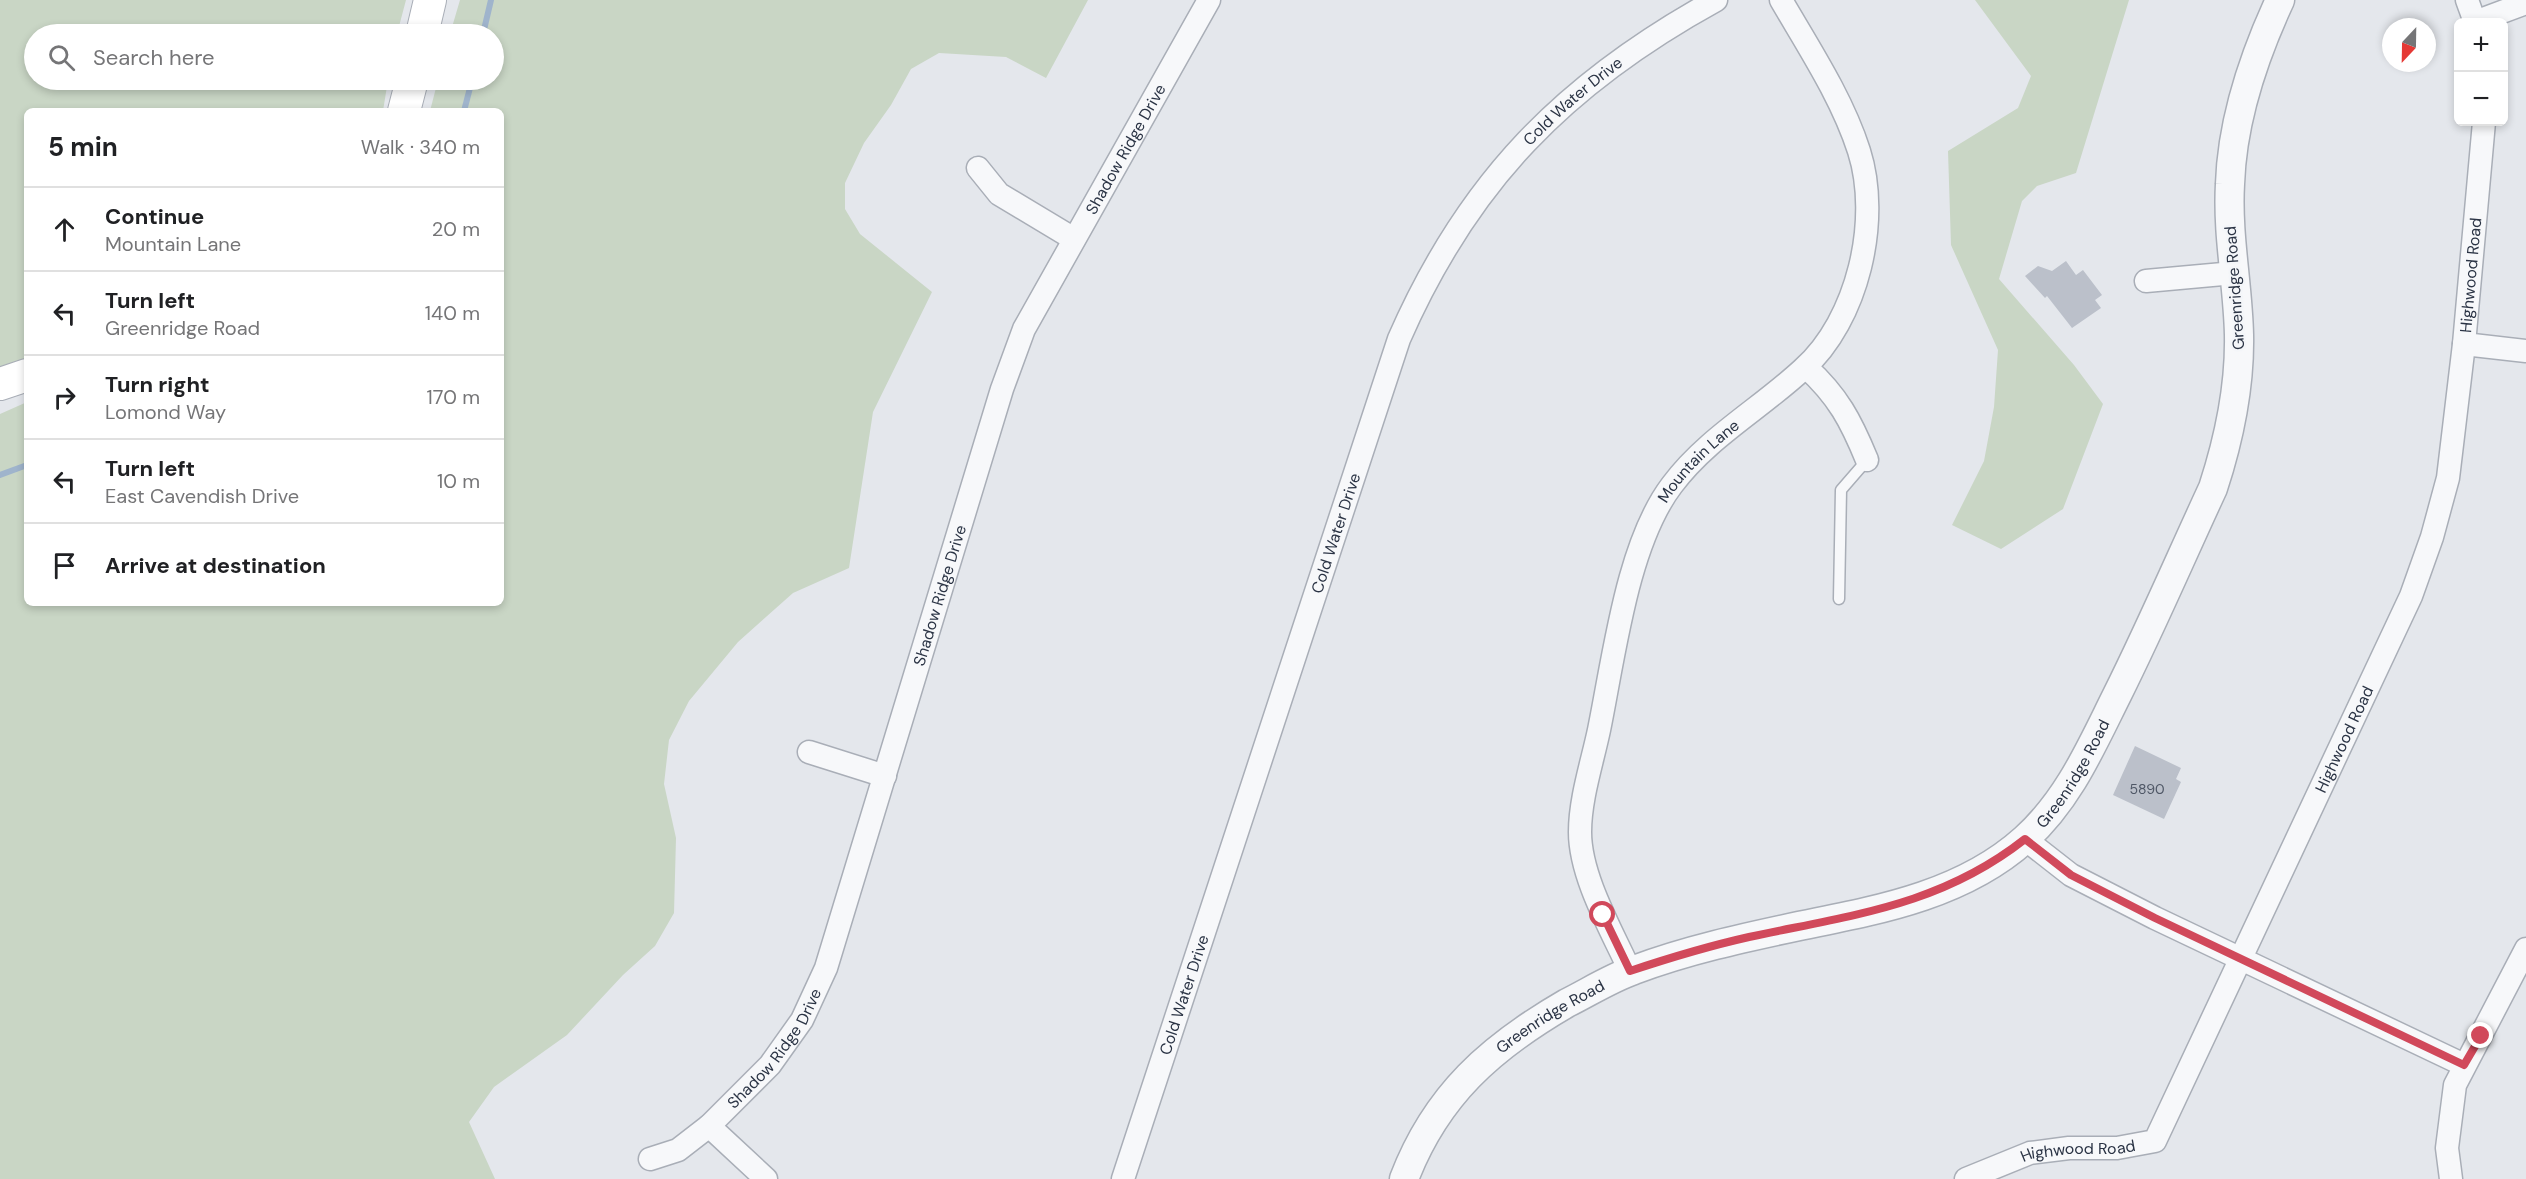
<!DOCTYPE html>
<html lang="en">
<head>
<meta charset="utf-8">
<style>
  body { margin:0; font-family:"DM Sans",sans-serif; background:#f2f2f2; color:#202124 }
  .controls { position:absolute; right:18px; top:18px; display:grid; overflow:hidden; border-radius:9px; box-shadow:0 3px 9px #0003 }
  .controls button { width:54px; height:54px; display:grid; place-items:center; padding:0; border:0; border-bottom:2px solid #e0e0e0; background:#fff; color:#202124; font:30px sans-serif }
  .compass { position:absolute; left:2382px; top:18px; width:54px; height:54px; border-radius:50%; background:#fff; box-shadow:0 3px 9px #0003; rotate:202deg }
  .stop { position:absolute; width:18px; height:18px; margin:-14px; border:4px solid #d1495b; border-radius:50%; background:#fff }
  .stop.end { background:#d1495b; border-color:#fff; box-shadow:0 2px 6px #0008 }
  .list { margin:0; padding:0; list-style:none }
  h2 { display:flex; justify-content:space-between; align-items:center; height:78px; margin:0; padding:0 24px; font-size:26px }
  h2 small { font-size:20px; font-weight:400; color:#757577 }
  .list li { display:grid; grid-template-columns:39px 1fr auto; gap:18px; align-items:center; box-sizing:border-box; height:84px; padding:0 24px; border-top:2px solid #e0e0e0 }
  .list b { display:block; font-size:22px; white-space:nowrap }
  .list p { margin:0; font-size:20px; white-space:nowrap; color:#757577 }
  .list em { font-size:20px; font-style:normal; color:#757577 }
  .icon { flex:none; width:33px; height:33px; fill:none; stroke:currentColor; stroke-width:2; stroke-linecap:round; stroke-linejoin:round }
  .map { position:relative; flex:none; width:2526px; height:1179px; overflow:hidden }
  .search { position:absolute; background:#fff; box-shadow:0 3px 9px #0003; left:24px; top:24px; width:480px; height:66px; display:flex; align-items:center; gap:15px; box-sizing:border-box; padding:0 21px; border-radius:33px; color:#757577; font-size:22px }
  .panel { position:absolute; background:#fff; box-shadow:0 3px 9px #0003; left:24px; top:108px; width:480px; height:498px; border-radius:9px }
  .map>svg:first-child { display:block }
</style>
</head>
<body>
<div class="map">
<svg width="2526" height="1179" viewBox="0 0 2526 1179">
  <rect width="100%" height="100%" fill="#e4e7ec"/>
  <g fill="#c9d6c5">
    <path d="M0 0H406L397 34H34V80H388L383 111H27V364L0 373Z"/>
    <path d="M460 0H1088L1046 78 1006 57 939 53 911 69 891 105 864 143 845 183V209L860 234 932 292 873 412 849 568 793 593 738 642 689 701 669 740 664 784 676 838 674 913 655 946 623 975 567 1035 494 1087 469 1122 495 1179H0V414L27 402V603H501V111H430L438 80H494V34H450Z"/>
    <path d="M1975 0H2129L2076 173 2037 186 2022 201 1999 279 2074 365 2103 404 2063 509 2001 549 1952 525 1984 461 1994 407 1998 350 1951 245 1948 151 2018 108 2031 76Z"/>
  </g>
  <g fill="none" stroke-linecap="round" stroke-linejoin="round">
    <g stroke="#9fb4cc" stroke-width="6">
      <path d="M483 34 491 0"/>
      <path d="M464 111 472 80"/>
      <path d="M0 475 27 465"/>
    </g>
  </g>
  <g fill="#bbc0ca">
    <path d="M2066 261 2076 275 2083 270 2102 295 2095 300 2101 308 2072 328 2047 296 2045 298 2025 276 2038 266 2052 271Z"/>
    <path d="M2135 746 2181 768 2176 779 2181 782 2164 819 2113 795Z"/>
  </g>
  <g fill="none" stroke-linecap="round" stroke-linejoin="round">
    <g stroke="#a9aeb7" stroke-width="13">
      <path id="service" d="M1839 599 1841 490 1867 460"/>
    </g>
    <g stroke="#a9aeb7" stroke-width="25">
      <g id="minor">
        <path d="M2467 0 2475 22"/>
        <path d="M2475 22 2526 3"/>
        <path d="M978 168 999 194 1074 239"/>
        <path d="M2146 281 2234 273"/>
        <path d="M2464 344 2526 351"/>
        <path d="M1806 367C1838 396 1851 421 1867 460"/>
        <path d="M809 752 885 776"/>
        <path d="M2025 839 2071 875 2155 918 2464 1065"/>
        <path id="s1" d="M1630 971C1612 931 1580 877 1580 832 1580 799 1592 763 1599 730 1614 657 1627 544 1672 485 1707 438 1760 409 1803 369 1858 320 1881 220 1859 151 1842 98 1809 48 1781 0"/>
        <path d="M709 1126 766 1179"/>
        <path id="s2" d="M650 1159 678 1150 709 1126 770 1065 802 1020 826 968 1002 389 1024 329 1209 0"/>
        <path id="s3" d="M1123 1179 1399 339C1468 181 1565 83 1716 0"/>
        <path id="s4" d="M1966 1179 2030 1153 2069 1148H2117L2155 1141 2411 596 2432 537 2448 478 2464 344 2484 122"/>
        <path d="M2451 1179 2447 1148 2455 1085 2526 949"/>
      </g>
    </g>
    <g stroke="#a9aeb7" stroke-width="31">
      <g id="tertiary">
        <path id="s5" d="M1404 1179C1436 1095 1491 1047 1567 1003 1589 992 1611 978 1634 970 1687 950 1743 938 1799 926 1879 910 1963 895 2025 839 2069 799 2091 747 2117 695 2151 627 2181 557 2213 488 2229 439 2240 387 2239 335 2238 285 2227 235 2230 184 2232 122 2254 56 2280 0"/>
      </g>
    </g>
    <g stroke="#a9aeb7" stroke-width="34">
      <g id="secondary">
        <path d="M422 34 430 0"/>
        <path d="M404 111 412 80"/>
        <path d="M0 384 27 375"/>
      </g>
    </g>
    <use href="#service" stroke="#f7f8fa" stroke-width="10"/>
    <use href="#minor" stroke="#f7f8fa" stroke-width="22"/>
    <use href="#tertiary" stroke="#f7f8fa" stroke-width="28"/>
    <use href="#secondary" stroke="#fff" stroke-width="32"/>
  </g>
  <g fill="none" stroke-linecap="round" stroke-linejoin="round">
    <path stroke="#d1495b" stroke-width="8" d="M1603 915 1630 971C1669 958 1709 946 1749 937 1851 915 1940 906 2025 839L2071 875 2155 918 2464 1065 2481 1036"/>
  </g>
  <g text-anchor="middle" stroke-width="5" stroke-linejoin="round" paint-order="stroke">
    <g font-size="14" fill="#4f5766">
      <text x="2147" y="794">5890</text>
    </g>
    <g font-size="16" fill="#2b3445" stroke="#f4f6f9">
      <text dy="6" stroke="none"><textPath href="#s3" startOffset="1182">Cold Water Drive</textPath></text>
      <text dy="6" stroke="none"><textPath href="#s2" startOffset="1143">Shadow Ridge Drive</textPath></text>
      <text dy="6" stroke="none"><textPath href="#s4" startOffset="1125">Highwood Road</textPath></text>
      <text transform="translate(2234 288) rotate(-94)" y="6">Greenridge Road</text>
      <text dy="6" stroke="none"><textPath href="#s1" startOffset="546">Mountain Lane</textPath></text>
      <text dy="6" stroke="none"><textPath href="#s3" startOffset="680">Cold Water Drive</textPath></text>
      <text dy="6" stroke="none"><textPath href="#s2" startOffset="657">Shadow Ridge Drive</textPath></text>
      <text dy="6" stroke="none"><textPath href="#s4" startOffset="639">Highwood Road</textPath></text>
      <text dy="6" stroke="none"><textPath href="#s5" startOffset="818">Greenridge Road</textPath></text>
      <text dy="6" stroke="none"><textPath href="#s3" startOffset="194">Cold Water Drive</textPath></text>
      <text dy="6" stroke="none"><textPath href="#s5" startOffset="224">Greenridge Road</textPath></text>
      <text dy="6" stroke="none"><textPath href="#s2" startOffset="171">Shadow Ridge Drive</textPath></text>
      <text dy="6" stroke="none"><textPath href="#s4" startOffset="117">Highwood Road</textPath></text>
    </g>
  </g>
</svg>
<div class="controls">
<button>+</button>
<button>−</button>
</div>
<svg class="compass" viewBox="-18 -18 36 36"><path d="M0-13l5 13h-10z" fill="#e53935"/><path d="M0 13l5-13h-10z" fill="#757577"/></svg>
<div class="stop" style="left:1603px;top:915px"></div>
<div class="stop end" style="left:2481px;top:1036px"></div>
<div class="search"><svg class="icon" aria-label="search" viewBox="0 0 24 24"><circle cx="10" cy="10" r="6"/><path d="M15 15l6 6"/></svg>Search here</div>
<section class="panel">
<h2>5 min<small>Walk · 340 m</small></h2>
<ul class="list">
<li><svg class="icon" aria-label="ahead" viewBox="0 0 24 24"><path d="M12 20V5M6 11l6-6 6 6"/></svg><div><b>Continue</b><p>Mountain Lane</p></div><em>20 m</em></li>
<li><svg class="icon" aria-label="left" viewBox="0 0 24 24"><path d="M17 20v-9H6M10 6l-5 5 5 5"/></svg><div><b>Turn left</b><p>Greenridge Road</p></div><em>140 m</em></li>
<li><svg class="icon" aria-label="right" viewBox="0 0 24 24"><path d="M7 20v-9h11M14 6l5 5-5 5"/></svg><div><b>Turn right</b><p>Lomond Way</p></div><em>170 m</em></li>
<li><svg class="icon" aria-label="left" viewBox="0 0 24 24"><path d="M17 20v-9H6M10 6l-5 5 5 5"/></svg><div><b>Turn left</b><p>East Cavendish Drive</p></div><em>10 m</em></li>
<li><svg class="icon" aria-label="arrive" viewBox="0 0 24 24"><path d="M6 21V4h12l-3 4 3 4H6"/></svg><div><b>Arrive at destination</b></div></li>
</ul>
</section>
</div>
</body>
</html>
